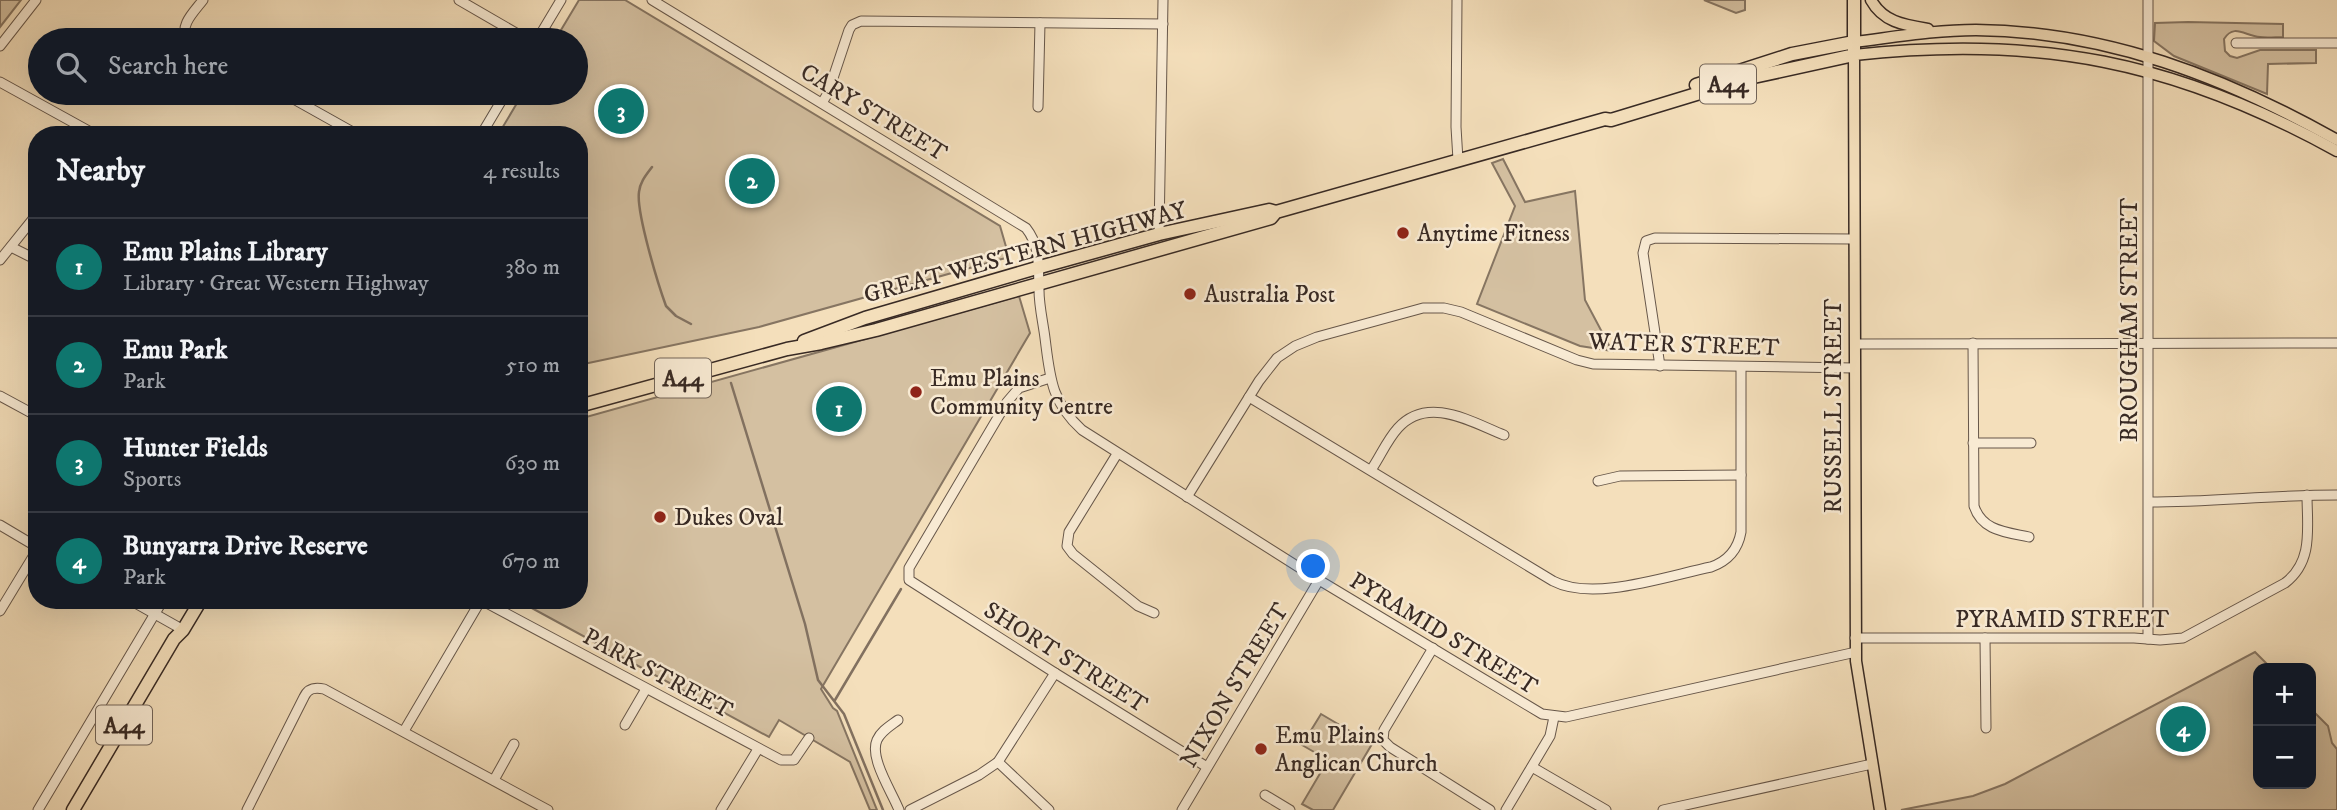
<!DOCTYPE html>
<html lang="en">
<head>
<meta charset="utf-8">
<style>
  body { margin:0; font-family:"IM FELL DW Pica",serif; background:#20242c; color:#f1f3f6 }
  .controls { position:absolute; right:21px; bottom:21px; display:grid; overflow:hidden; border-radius:14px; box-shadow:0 7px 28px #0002 }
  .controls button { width:63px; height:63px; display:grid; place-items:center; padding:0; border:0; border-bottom:2px solid #363941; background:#171b24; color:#f1f3f6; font:35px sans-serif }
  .you { position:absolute; left:1314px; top:567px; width:24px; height:24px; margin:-18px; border:5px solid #fff; border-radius:50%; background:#1a73e8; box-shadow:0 0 0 10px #1a73e833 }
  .badge { display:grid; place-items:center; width:46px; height:46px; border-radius:50%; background:#0f766e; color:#fff; font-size:23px; font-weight:700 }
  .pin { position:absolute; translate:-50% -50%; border:4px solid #fff; box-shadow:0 2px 7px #0006 }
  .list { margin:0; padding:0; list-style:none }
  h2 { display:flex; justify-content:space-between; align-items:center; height:91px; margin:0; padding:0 28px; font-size:30px }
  h2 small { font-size:23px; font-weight:400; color:#9ea1a6 }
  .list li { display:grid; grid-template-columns:46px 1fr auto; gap:21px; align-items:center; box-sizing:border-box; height:98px; padding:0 28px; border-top:2px solid #363941 }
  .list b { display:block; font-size:26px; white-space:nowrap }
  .list p { margin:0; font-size:23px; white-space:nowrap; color:#9ea1a6 }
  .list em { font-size:23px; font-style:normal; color:#9ea1a6 }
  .icon { flex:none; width:38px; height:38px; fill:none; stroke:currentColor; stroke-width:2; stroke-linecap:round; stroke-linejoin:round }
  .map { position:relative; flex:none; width:2337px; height:810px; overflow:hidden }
  .search { position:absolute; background:#171b24; box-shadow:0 7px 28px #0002; left:28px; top:28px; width:560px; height:77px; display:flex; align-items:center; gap:18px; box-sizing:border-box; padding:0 24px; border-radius:38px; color:#9ea1a6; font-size:26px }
  .panel { position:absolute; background:#171b24; box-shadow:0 7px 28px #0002; left:28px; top:126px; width:560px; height:483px; border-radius:28px }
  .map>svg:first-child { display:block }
</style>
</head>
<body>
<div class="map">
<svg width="2337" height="810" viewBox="0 0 2337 810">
  <rect width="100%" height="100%" fill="#f4dfbb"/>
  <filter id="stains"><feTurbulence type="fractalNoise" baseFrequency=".00286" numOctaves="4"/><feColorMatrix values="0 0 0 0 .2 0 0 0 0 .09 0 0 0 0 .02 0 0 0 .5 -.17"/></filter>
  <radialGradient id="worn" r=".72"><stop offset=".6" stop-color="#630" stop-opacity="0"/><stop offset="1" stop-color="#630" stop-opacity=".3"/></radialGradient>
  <g fill="#d4c0a1" stroke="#867562" stroke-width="2">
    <path d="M0 0H21L0 27Z"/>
    <path d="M579 0H625L1000 226 1009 257 759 327 579 365V135H498L523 93H576V40H555Z"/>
    <path d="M1704 0H1745V10L1736 13Z"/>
    <path d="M2188 22 2283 24V37C2276 37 2267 38 2260 37 2245 36 2234 23 2224 39L2225 51 2230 56 2237 58 2260 50H2316V63L2268 64 2267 94 2174 56 2154 41 2155 23Z"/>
    <path d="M1503 159 1525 202 1575 191 1585 300 1612 351 1580 346 1477 304 1515 206 1492 163Z"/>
    <path d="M1019 296 1030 333 821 689 833 708 837 711 877 810H870L850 762 779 720 769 737 517 600H579V419Z"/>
    <path d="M2255 652 2271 668H2258V784H2311V709L2328 726 2332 743 2337 749V810H1901L1973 796 2005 784Z"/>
    <path d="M1321 714 1372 744 1333 810H1313L1302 804 1328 760 1302 745Z"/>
  </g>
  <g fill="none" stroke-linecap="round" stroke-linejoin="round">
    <g stroke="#827160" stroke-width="2.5">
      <path d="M652 167C646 175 640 182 639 192 636 212 658 284 666 306L676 316 691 324"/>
      <path d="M731 383 805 624 818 680 844 714 883 810"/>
      <path d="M835 700 901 589"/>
    </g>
    <g stroke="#67574a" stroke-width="11">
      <g id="minor">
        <path d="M459 0 528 40"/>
        <path d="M652 0 1026 228C1041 247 1038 267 1039 290 1039 306 1043 322 1045 338 1050 377 1051 402 1082 430L1319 580 1542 714 1566 717 1856 652"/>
        <path d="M1457 0 1456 127 1458 160"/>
        <path d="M187 40C179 25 194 12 203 0"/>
        <path d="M537 40 561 0"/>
        <path d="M2236 43H2337"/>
        <path d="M0 46 36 0"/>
        <path d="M0 82 96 135"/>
        <path d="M283 93 358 135"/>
        <path d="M822 103 828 93 849 30 852 25 861 21 1163 24"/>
        <path d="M1038 107 1040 23"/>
        <path d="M481 135 506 93"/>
        <path d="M1159 234 1163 0"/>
        <path d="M11 247 37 260"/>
        <path d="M0 260 37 214"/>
        <path d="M1973 343 1974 506C1982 531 2006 532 2029 537"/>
        <path d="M1855 344 2337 343"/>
        <path d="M1660 366 1643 253 1646 241 1655 238 1853 239"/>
        <path d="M1050 378 1019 388 1007 402 909 568V580L1055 673 1207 767"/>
        <path d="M0 396 37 416"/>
        <path d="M1249 397 1553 581C1593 602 1667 576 1711 567 1728 561 1738 549 1741 532V367"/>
        <path d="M1973 443H2031"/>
        <path d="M1117 454 1069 532 1067 546 1073 554 1138 606 1154 613"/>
        <path d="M1371 470C1380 457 1387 440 1398 428 1428 395 1471 422 1504 435"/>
        <path d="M1598 481 1620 476 1741 475"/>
        <path d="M1187 497 1259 381 1277 358 1295 346 1317 337 1423 308H1444L1461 312 1577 360 1593 364 1855 368"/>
        <path d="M2149 502C2212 502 2274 495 2337 495"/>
        <path d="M0 525 37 547"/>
        <path d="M130 600 178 627"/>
        <path d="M481 600 781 760H794L809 738"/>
        <path d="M0 611 37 550"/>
        <path d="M1855 638H2134L2160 640 2183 638 2285 583C2314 561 2307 527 2307 495"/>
        <path d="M1985 638 1986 728"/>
        <path d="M2148 639V0"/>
        <path d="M1433 648 1384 730 1383 740 1390 747 1490 810"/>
        <path d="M898 720C890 726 881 731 877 740 869 758 892 792 899 810"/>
        <path d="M625 725 646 689"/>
        <path d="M404 731 481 600"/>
        <path d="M998 762 1049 810"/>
        <path d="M1532 767 1606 810"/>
        <path d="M494 780 514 744"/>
        <path d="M1265 795 1290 810"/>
        <path d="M38 810 163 600"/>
        <path d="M247 810 304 697C308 688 315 687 324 689L548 810"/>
        <path d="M721 810 758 749"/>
        <path d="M910 810 979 775 998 762 1055 673"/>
        <path d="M1182 810 1319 580"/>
        <path d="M1506 810 1550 736 1554 717"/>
        <path d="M1663 810 1872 764"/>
      </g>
    </g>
    <g stroke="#382a24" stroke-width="13">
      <g id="major">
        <path d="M1871 0C1883 22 1904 25 1928 29"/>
        <path d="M1854 42C1895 37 1935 30 1976 30 2106 31 2225 77 2337 140"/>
        <path d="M1880 810 1856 661 1854 55C2039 35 2174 61 2337 151"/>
      </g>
    </g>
    <g stroke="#382a24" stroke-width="15">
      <g id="highway">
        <path d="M1696 85 1792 54 1854 42"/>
        <path d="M804 341 865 318 1040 267 1159 234 1269 210 1276 212"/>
        <path d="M579 406 787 349 821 343 876 330 1271 218 1276 212 1605 119 1611 120 1749 78 1854 55V0"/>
        <path d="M73 810 174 639 183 630 201 600"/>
      </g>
    </g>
    <use href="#minor" stroke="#f8ead3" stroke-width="9"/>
    <use href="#major" stroke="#f4dfbb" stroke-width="10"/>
    <use href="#highway" stroke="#f4dfbb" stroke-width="12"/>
  </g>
  <g fill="#8f2418" stroke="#f8ead3" stroke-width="2.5">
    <circle cx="1403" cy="233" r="7"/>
    <circle cx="1190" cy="294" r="7"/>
    <circle cx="916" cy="392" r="7"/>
    <circle cx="660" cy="517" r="7"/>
    <circle cx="1261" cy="749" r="7"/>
  </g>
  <g text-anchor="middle" stroke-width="5" stroke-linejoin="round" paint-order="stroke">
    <g fill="#f8ead3" stroke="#726458" stroke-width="2">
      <rect x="1700" y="64.5" width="56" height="39" rx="5"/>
      <rect x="655" y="358.5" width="56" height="39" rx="5"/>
      <rect x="96" y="705.5" width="56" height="39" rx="5"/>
    </g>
    <g font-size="23" font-weight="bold" fill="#382a24">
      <text x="1728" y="92">A44</text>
      <text x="683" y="386">A44</text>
      <text x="124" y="733">A44</text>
    </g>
    <g font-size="24" fill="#382a24" stroke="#f8ead3">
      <text transform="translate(874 112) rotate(31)" y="8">CARY STREET</text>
      <text transform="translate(1025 252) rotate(-15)" y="8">GREAT WESTERN HIGHWAY</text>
      <text transform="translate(2129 320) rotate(-90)" y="8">BROUGHAM STREET</text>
      <text transform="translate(1684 344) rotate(2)" y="8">WATER STREET</text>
      <text transform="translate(1833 406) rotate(-90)" y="8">RUSSELL STREET</text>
      <text x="2062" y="627">PYRAMID STREET</text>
      <text transform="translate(1444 633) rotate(31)" y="8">PYRAMID STREET</text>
      <text transform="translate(1066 657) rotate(32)" y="8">SHORT STREET</text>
      <text transform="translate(658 673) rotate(28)" y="8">PARK STREET</text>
      <text transform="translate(1234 685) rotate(-59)" y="8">NIXON STREET</text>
    </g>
    <g font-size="24" fill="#382a24" stroke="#f8ead3" text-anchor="start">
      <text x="1417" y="241">Anytime Fitness</text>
      <text x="1204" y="302">Australia Post</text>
      <text x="930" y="386">Emu Plains<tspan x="930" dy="28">Community Centre</tspan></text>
      <text x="674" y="525">Dukes Oval</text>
      <text x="1275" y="743">Emu Plains<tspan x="1275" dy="28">Anglican Church</tspan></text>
    </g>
  </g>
  <rect width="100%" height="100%" filter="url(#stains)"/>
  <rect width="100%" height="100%" fill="url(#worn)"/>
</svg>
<div class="controls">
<button>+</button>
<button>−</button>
</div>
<div class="you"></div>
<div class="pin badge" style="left:839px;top:409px">1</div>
<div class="pin badge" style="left:752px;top:181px">2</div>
<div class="pin badge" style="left:621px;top:111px">3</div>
<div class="pin badge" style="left:2183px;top:729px">4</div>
<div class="search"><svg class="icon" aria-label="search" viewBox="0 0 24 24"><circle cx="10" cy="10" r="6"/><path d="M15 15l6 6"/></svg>Search here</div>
<section class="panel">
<h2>Nearby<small>4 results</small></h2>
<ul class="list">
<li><span class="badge">1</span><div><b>Emu Plains Library</b><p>Library · Great Western Highway</p></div><em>380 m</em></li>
<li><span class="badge">2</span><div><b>Emu Park</b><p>Park</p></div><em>510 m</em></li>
<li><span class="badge">3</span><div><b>Hunter Fields</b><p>Sports</p></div><em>630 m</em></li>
<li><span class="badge">4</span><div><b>Bunyarra Drive Reserve</b><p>Park</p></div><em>670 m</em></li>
</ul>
</section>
</div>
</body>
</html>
